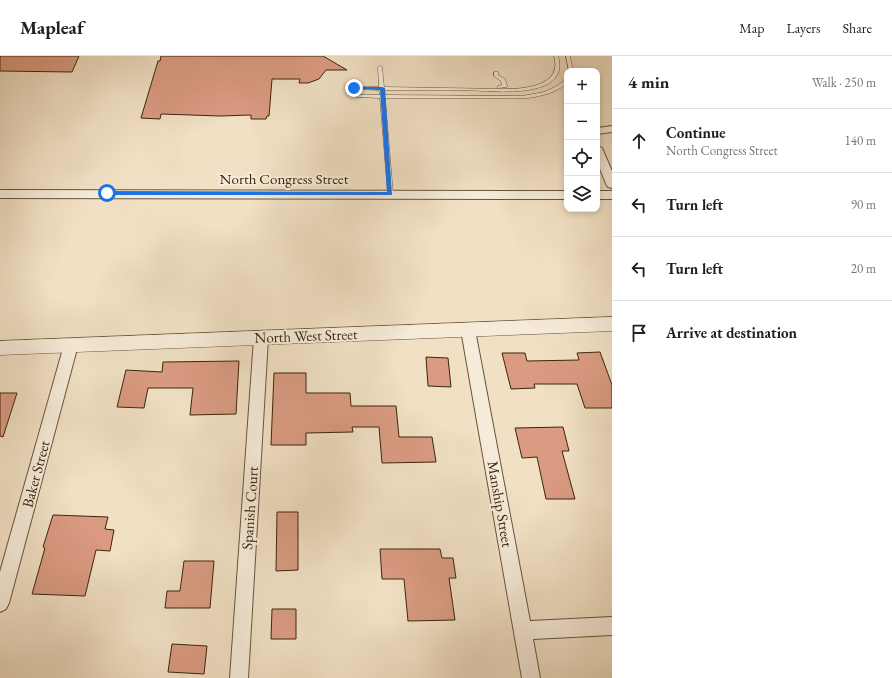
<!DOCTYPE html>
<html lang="en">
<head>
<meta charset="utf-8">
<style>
  body { margin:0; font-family:"EB Garamond",serif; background:#f2f2f2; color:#202124 }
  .controls { position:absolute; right:12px; top:12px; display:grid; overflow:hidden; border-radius:8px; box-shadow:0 2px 6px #0003 }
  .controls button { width:36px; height:36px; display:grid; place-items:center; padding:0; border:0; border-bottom:1px solid #e0e0e0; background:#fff; color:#202124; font:20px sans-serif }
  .stop { position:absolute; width:12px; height:12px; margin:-9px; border:3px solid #1a73e8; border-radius:50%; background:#fff }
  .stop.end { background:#1a73e8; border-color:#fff; box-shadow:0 1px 4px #0008 }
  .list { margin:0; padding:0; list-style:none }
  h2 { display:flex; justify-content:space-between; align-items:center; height:52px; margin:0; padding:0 16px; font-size:17px }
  h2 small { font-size:13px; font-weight:400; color:#757577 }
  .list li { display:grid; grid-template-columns:26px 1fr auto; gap:12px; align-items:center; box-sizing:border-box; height:64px; padding:0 16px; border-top:1px solid #e0e0e0 }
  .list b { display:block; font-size:15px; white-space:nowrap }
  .list p { margin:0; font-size:13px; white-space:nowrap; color:#757577 }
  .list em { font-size:13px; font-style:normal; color:#757577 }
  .icon { flex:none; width:22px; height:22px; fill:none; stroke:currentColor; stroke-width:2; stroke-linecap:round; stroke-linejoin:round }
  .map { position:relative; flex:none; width:612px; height:622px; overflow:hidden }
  header { display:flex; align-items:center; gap:24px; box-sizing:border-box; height:56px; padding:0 20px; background:#fff; border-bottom:1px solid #e0e0e0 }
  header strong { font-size:19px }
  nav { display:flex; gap:22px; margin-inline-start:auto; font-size:14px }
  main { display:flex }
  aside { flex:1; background:#fff }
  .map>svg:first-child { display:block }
</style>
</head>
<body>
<header>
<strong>Mapleaf</strong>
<nav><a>Map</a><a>Layers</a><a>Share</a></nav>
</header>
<main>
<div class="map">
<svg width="612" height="622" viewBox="0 0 612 622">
  <rect width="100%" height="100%" fill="#f1e0c4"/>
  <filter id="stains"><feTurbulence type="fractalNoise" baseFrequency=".005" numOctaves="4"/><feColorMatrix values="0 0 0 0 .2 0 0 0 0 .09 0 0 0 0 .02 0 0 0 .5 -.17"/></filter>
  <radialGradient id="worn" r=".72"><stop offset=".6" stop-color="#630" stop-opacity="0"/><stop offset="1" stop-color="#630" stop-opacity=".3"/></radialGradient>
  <g fill="#da9b82" stroke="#3a260d">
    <path d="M0 0H79L72 16 0 15Z"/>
    <path d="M161 0H323L347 14H326L319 23 308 27H299L300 23H272L269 60H267L266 63H251V59L220 60 161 58 160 63 141 62 158 5H160Z"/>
    <path d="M600 296 612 329V352H585L577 328H534L535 332 511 333 502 297H525L527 305 579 304 577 297Z"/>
    <path d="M426 301 448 302 451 331 428 330Z"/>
    <path d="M239 305 236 358 190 359 193 332H148L144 352 117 351 126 314 162 316 163 306Z"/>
    <path d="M274 317H306V337H350L351 350H396L399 381H432L436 406 382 407 379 371H352L353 376 306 377V389H271Z"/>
    <path d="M0 337H17L3 381 0 380Z"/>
    <path d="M563 371 569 395H562L575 443H546L537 401 522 402 515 372Z"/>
    <path d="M277 456H298V514L276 515Z"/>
    <path d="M53 459 108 461 105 473 114 474 110 495 96 494 85 540 32 538 45 492 43 491Z"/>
    <path d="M380 493H440L442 502H453L456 522H449L455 564 408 565 404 523H382Z"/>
    <path d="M184 505H214L210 552H165L167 535H180Z"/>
    <path d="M272 553H296V583H271Z"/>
    <path d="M172 588 207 590 204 618 168 616Z"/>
  </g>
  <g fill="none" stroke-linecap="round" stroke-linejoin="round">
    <g stroke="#68543b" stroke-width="1">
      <g id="service">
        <path d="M554 0H558C572 45 490 35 467 34 440 34 412 34 384 34L385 39 522 40 544 36 555 31 567 23V27C556 37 542 40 528 42H385L393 138 392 139H388L380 42 357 41 355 40 357 39H380L379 34 354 33 352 32V31H379L378 11 380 10 382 11 384 31 504 33C525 33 563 30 554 0Z"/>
        <path d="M566 0H570L573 15H569Z"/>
        <path d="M494 16H498V19L505 23 507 30V31L498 32V30L502 29 501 25 494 20Z"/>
      </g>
    </g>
    <g stroke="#68543b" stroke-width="2">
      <g id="minor">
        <path d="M612 70V76L597 78V72Z"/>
        <path d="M597 89 602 92 612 115V132L608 131 606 128 597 105Z"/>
        <path d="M0 134 567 135V143L0 142Z"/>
        <rect x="597" y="135" width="15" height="8"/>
        <path d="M468 269 473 270 475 274 530 565 612 561V579L533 583 540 622H522L461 274 463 270Z"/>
        <path d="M261 276 266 278 268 282 248 622H230L254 282 256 278Z"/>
        <path d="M71 283 76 285 78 289 9 547 6 553 0 556V516L64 289 66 285Z"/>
      </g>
    </g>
    <g stroke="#68543b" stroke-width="1">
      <path id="tertiary" d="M612 261V275L0 299V285Z"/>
    </g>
    <use href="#service" fill="#f6ebd9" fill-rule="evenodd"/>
    <use href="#minor" fill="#f6ebd9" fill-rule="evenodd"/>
    <use href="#tertiary" fill="#f6ebd9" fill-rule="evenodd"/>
  </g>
  <path fill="#1a73e8" d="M352 31H382L385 32 392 139H107L104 137 107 135 387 136 380 34 354 33Z"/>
  <g text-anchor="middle" stroke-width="4" stroke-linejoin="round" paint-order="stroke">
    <g font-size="15" fill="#3a260d" stroke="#f6ebd9">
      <text x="284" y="128">North Congress Street</text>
      <text transform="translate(306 280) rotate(-2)" y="5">North West Street</text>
      <text transform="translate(36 418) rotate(-75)" y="5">Baker Street</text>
      <text transform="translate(500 448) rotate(80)" y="5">Manship Street</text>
      <text transform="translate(250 452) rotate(-86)" y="5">Spanish Court</text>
    </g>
  </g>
  <rect width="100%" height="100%" filter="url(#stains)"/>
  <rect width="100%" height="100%" fill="url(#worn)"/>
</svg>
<div class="controls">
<button>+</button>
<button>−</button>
<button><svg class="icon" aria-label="locate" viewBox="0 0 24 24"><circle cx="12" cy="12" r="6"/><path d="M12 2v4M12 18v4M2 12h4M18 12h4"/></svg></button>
<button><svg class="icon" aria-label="layers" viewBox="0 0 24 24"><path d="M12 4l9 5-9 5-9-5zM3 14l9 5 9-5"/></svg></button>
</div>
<div class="stop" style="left:107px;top:137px"></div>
<div class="stop end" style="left:354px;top:32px"></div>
</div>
<aside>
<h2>4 min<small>Walk · 250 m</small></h2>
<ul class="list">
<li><svg class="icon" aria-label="ahead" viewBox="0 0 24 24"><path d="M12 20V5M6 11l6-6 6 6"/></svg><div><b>Continue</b><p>North Congress Street</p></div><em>140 m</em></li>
<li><svg class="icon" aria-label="left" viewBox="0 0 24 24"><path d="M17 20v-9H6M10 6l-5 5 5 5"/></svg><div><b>Turn left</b></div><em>90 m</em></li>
<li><svg class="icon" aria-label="left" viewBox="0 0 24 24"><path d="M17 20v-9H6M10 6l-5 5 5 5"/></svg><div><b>Turn left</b></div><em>20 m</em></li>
<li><svg class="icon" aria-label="arrive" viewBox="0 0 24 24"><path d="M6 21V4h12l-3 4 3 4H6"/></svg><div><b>Arrive at destination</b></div></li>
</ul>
</aside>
</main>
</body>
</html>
